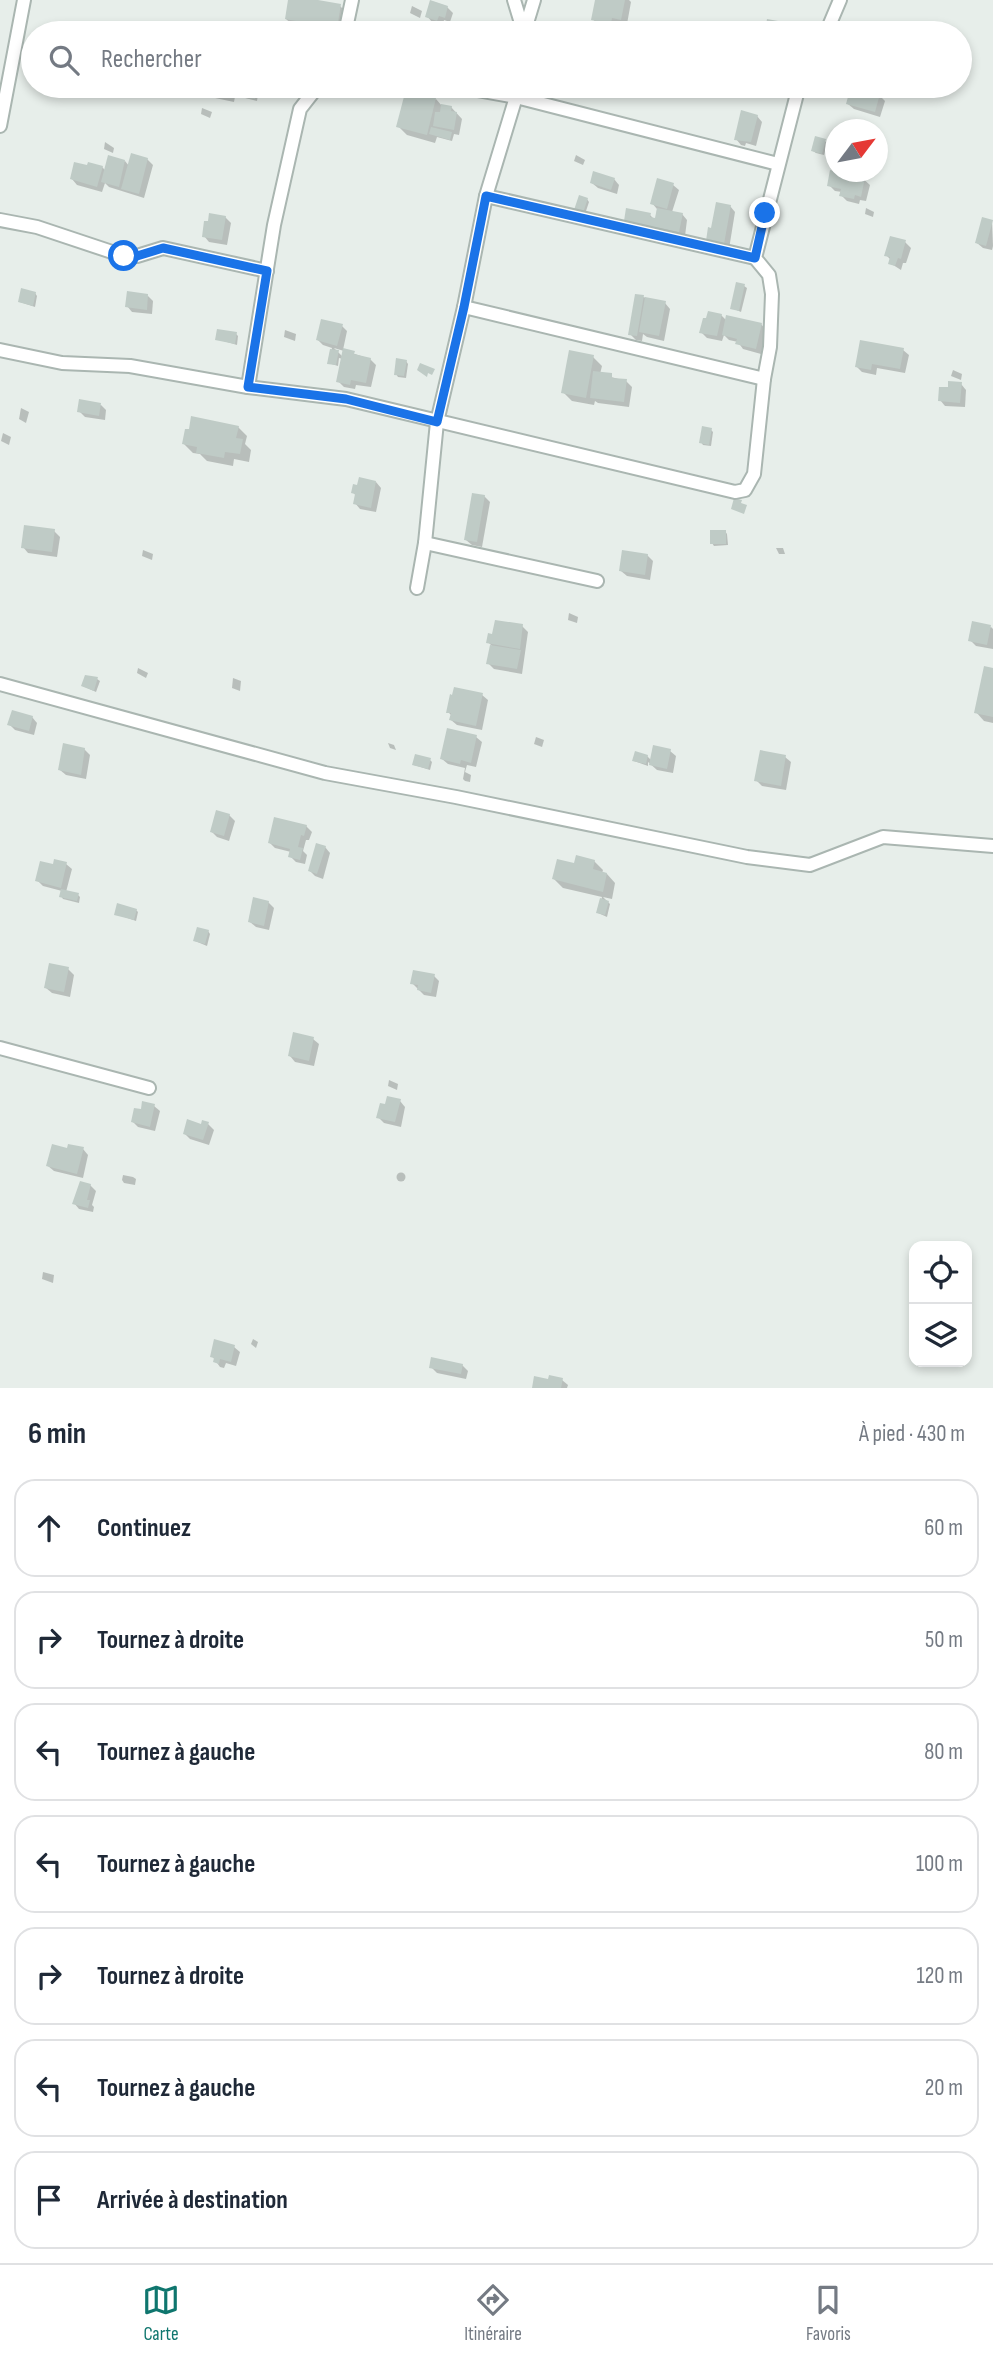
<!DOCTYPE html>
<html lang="fr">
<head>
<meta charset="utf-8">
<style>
  body { margin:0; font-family:"Sofia Sans Condensed",sans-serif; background:#f2f2f3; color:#1f2937 }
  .controls { position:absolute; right:21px; bottom:21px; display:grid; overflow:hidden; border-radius:14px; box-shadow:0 4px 10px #0003 }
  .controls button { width:63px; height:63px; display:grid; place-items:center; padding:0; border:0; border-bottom:2px solid #e0e1e3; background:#fff; color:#1f2937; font:35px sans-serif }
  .compass { position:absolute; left:825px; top:119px; width:63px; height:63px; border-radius:50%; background:#fff; box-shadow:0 4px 10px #0003; rotate:58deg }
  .stop { position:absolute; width:21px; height:21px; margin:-16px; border:5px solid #1a73e8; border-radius:50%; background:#fff }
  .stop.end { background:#1a73e8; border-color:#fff; box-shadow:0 2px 7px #0008 }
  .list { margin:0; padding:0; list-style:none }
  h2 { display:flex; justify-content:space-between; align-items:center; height:91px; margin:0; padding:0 28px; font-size:30px }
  h2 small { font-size:23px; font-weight:400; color:#747a83 }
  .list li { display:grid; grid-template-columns:46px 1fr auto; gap:21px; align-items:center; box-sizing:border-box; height:98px; margin:0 14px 14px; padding:0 14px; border:2px solid #e0e1e3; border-radius:21px }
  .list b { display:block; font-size:26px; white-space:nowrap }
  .list em { font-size:23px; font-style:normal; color:#747a83 }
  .icon { flex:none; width:38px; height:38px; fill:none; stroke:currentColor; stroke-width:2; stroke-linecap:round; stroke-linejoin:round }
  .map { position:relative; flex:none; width:993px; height:1388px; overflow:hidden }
  .search { position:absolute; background:#fff; box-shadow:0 4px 10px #0003; left:21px; right:21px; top:21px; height:77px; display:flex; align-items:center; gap:18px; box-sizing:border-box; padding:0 24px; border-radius:38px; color:#747a83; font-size:26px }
  .sheet { height:875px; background:#fff }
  nav { display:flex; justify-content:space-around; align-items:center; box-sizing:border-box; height:98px; border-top:2px solid #e0e1e3; background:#fff; font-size:19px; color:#747a83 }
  nav a { display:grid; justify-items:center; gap:4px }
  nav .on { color:#0f766e }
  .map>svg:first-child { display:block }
</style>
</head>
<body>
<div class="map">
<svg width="993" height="1388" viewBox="0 0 993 1388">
  <rect width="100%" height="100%" fill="#e7eeea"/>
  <g fill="#0003" fill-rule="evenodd">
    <path d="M290 0H308L340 6 349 15 346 33H328L295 27 286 19Z"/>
    <path d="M596 0H629L631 2 627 24 617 23 616 28 598 25 593 19Z"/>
    <path d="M412 6 422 11 420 18 410 13Z"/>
    <path d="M447 7 453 13 450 22 444 20 443 25 432 22 427 16Z"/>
    <path d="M211 86H237L234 102 215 98 209 92Z"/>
    <path d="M255 91 258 94 257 101 241 97Z"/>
    <path d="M879 95 885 101 880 117 854 109 848 104Z"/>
    <path d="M436 99 442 106 451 107 462 119 459 135 454 134 452 141 437 137 435 143 407 135 398 126Z"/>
    <path d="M202 108 212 112 210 118 201 114Z"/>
    <path d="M757 116 762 122 756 146 746 143 745 146 741 145 736 139Z"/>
    <path d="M825 141 827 143 824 155 816 153 813 151Z"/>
    <path d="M105 142 114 148 113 153 104 149Z"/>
    <path d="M576 155 585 160 583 165 574 161Z"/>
    <path d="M147 159 153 165 144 198 109 187 105 183 102 192 77 185 72 179 102 167 106 171 125 161 129 166Z"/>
    <path d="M851 172H872L870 178 860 176 870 185 866 201 860 200 859 204 847 201 841 195 842 192 835 191 829 185 858 178Z"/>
    <path d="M614 179 619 185 617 194 598 188 592 183Z"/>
    <path d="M673 185 679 190 672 212 682 214 687 220 685 236 632 226 626 220 650 215 656 221 657 209 652 203Z"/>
    <path d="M587 199 589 202 585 214 579 212Z"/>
    <path d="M730 206 735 212 729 249 713 246V230Z"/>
    <path d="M866 208 874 212 873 217 865 214Z"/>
    <path d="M225 217 231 223 227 245 209 242 204 236Z"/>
    <path d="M992 222 993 246 992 250 983 248 977 243Z"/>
    <path d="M905 242 911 248 906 263H903L901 270 890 263 891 260 886 255Z"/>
    <path d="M744 286 747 288 741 312 732 308Z"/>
    <path d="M35 293 37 296 35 307 20 302Z"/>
    <path d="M148 296 153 301 152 314 132 312 127 306Z"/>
    <path d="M643 297 665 303 670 309 664 341 647 337 643 334 642 341 636 340 630 334Z"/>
    <path d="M721 315 727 321 761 324 766 330 761 354 743 349 738 342 729 340 724 335 722 341 707 338 701 332 708 320Z"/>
    <path d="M342 326 347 331 343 350 370 359 376 365 371 387 356 385 355 389 344 387 338 381 343 359 339 358 338 366 328 363 332 348 323 345 318 340ZM334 348 344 351 343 357Z"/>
    <path d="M285 330 296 334 295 341 284 337Z"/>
    <path d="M236 334 238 336 237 345 217 339Z"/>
    <path d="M903 350 909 355 905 373 877 368 876 375 862 372 857 367Z"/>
    <path d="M593 357 602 366 600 374 626 381 632 387 629 407 598 403 595 401 594 405 572 401 563 392Z"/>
    <path d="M406 361 408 364 406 378 398 377 396 374Z"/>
    <path d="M953 370 962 374 961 380 951 376Z"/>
    <path d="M961 384 966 390 965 407 945 406 940 400 949 389Z"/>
    <path d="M101 405 106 410 105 420 85 417 79 411Z"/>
    <path d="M21 408 29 412 26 423 19 419Z"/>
    <path d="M238 427 247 436 245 444 251 450 249 462 234 459 233 466 207 461 200 454 193 453 184 444Z"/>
    <path d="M711 430 713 432 711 446 703 445 701 442Z"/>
    <path d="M3 433 11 437 9 445 1 441Z"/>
    <path d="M376 482 381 488 376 512 360 509 355 503 356 496 353 492Z"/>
    <path d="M484 496 490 502 482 547 472 545 466 540Z"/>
    <path d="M54 531 60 537 57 557 28 553 23 547Z"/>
    <path d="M725 531 727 534 728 545 714 546 712 543Z"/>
    <path d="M776 548H783L785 554H779Z"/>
    <path d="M143 550 153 554 152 560 142 556Z"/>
    <path d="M647 555 653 561 650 580 627 576 621 571Z"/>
    <path d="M569 613 578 617 577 623 568 620Z"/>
    <path d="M522 626 528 632 522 674 494 669 488 663 492 646 488 642Z"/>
    <path d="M991 627 993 629V649L976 646 970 640Z"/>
    <path d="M138 668 148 673 146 678 137 673Z"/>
    <path d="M993 670V723L984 721 976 712Z"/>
    <path d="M233 678 241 681 240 691 232 688Z"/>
    <path d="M97 679 100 681 96 692 83 686Z"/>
    <path d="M482 695 488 700 482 730 457 725 451 720 452 716 448 712Z"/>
    <path d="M32 717 37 723 34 735 15 730 9 724Z"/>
    <path d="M476 737 482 742 476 767 467 765 465 772 471 775 470 782 465 781 463 779 465 768 448 764 442 759Z"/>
    <path d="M536 737 544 740 542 747 534 744Z"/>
    <path d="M388 743 394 745 396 750 390 748Z"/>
    <path d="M84 749 90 755 86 779 66 775 60 770Z"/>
    <path d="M670 751 676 756 673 773 657 770 648 762V766L634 761 647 756 652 761Z"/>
    <path d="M785 757 791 762 786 790 762 786 756 780Z"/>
    <path d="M430 760 432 762 430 770 414 765Z"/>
    <path d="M229 815 235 821 229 841 217 837 212 832Z"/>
    <path d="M306 826 312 832 309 840H306L303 851 307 855 305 864 296 862 290 856 291 852 275 848 270 843Z"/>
    <path d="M325 847 330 853 323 879 315 876 310 871Z"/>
    <path d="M594 861 603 870 602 873 607 874 615 883 612 899 603 897 610 904 607 917 598 913 602 897 563 888 554 879 576 865Z"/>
    <path d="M66 864 72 869 66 892 78 895 80 897 79 903 63 899 61 896 62 891 43 886 37 880 54 866Z"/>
    <path d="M268 902 274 908 269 930 256 927 250 922Z"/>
    <path d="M136 910 138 912 136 921 116 914Z"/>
    <path d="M208 931 210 934 207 946 195 941Z"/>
    <path d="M68 969 74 975 70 997 52 993 46 988Z"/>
    <path d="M434 976 439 981 436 997 424 995 412 983Z"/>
    <path d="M313 1039 319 1044 314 1066 295 1062 290 1056Z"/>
    <path d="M389 1080 398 1084 397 1090 388 1086Z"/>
    <path d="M400 1101 405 1107 401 1127 384 1123 378 1117 386 1106Z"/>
    <path d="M154 1106 160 1111 155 1131 138 1127 133 1122Z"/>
    <path d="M208 1124 214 1130 209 1145 190 1139 185 1134Z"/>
    <path d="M83 1149 88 1155 83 1178 54 1171 48 1166 69 1150Z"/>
    <circle cx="401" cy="1177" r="4.5"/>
    <path d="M123 1175 133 1177 136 1179 135 1185 124 1183 122 1180Z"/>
    <path d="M90 1185 96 1191 92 1205 94 1207 93 1212 79 1209 74 1203Z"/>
    <path d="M43 1272 54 1275 53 1283 42 1279Z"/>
    <path d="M253 1339 258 1342 256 1348 251 1344Z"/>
    <path d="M234 1347 240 1352 236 1366 226 1363 224 1368 220 1367 212 1356Z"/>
    <path d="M462 1365 468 1371 466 1379 437 1373 431 1367Z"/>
    <path d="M562 1380 568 1385 567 1388H534Z"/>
  </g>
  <g fill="#bfcbc6">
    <path d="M288 0H318L341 4 337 29 285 19Z"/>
    <path d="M430 0 448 6 445 18 439 16 437 21 425 17Z"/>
    <path d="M595 0H625L621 20 612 18 611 24 591 20Z"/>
    <path d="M767 19 778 21 776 33 765 31Z"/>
    <path d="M209 86H231L228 98 207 93Z"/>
    <path d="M851 86 880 94 875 112 846 104Z"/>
    <path d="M241 88 256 90 255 99 239 97Z"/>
    <path d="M406 89 436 98 427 135 396 127Z"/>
    <path d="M441 104 452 106 451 111 457 112 454 130 433 126 435 112H440Z"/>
    <path d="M741 110 758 115 751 142 734 140Z"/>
    <path d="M431 127 452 132 450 140 429 134Z"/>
    <path d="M815 136 826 139 822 154 811 151Z"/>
    <path d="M131 153 148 158 139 194 121 189Z"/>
    <path d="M108 155 125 160 119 187 101 182Z"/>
    <path d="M74 162 87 165 88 162 103 166 97 187 70 179Z"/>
    <path d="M830 170 865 178 861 197 855 195 854 199 839 196 841 189 827 186Z"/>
    <path d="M593 171 615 178 611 190 590 183Z"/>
    <path d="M657 178 674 183 667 209 650 204Z"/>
    <path d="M579 195 588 198 583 213 574 210Z"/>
    <path d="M716 202 731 205 724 244 706 241 708 227 711 228Z"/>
    <path d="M626 208 651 213 650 217 655 218 657 208 683 213 679 232 624 221Z"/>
    <path d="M209 213 226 216 222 240 202 237 204 221H208Z"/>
    <path d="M982 217 993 220 986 246 975 243Z"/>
    <path d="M890 236 906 240 901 259 898 258 895 266 888 264 890 257 884 256Z"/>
    <path d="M736 282 745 284 739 311 730 309Z"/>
    <path d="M21 288 36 292 33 306 18 302Z"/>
    <path d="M127 291 148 294 147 310 125 307Z"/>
    <path d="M635 294 644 295 637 336 628 335Z"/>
    <path d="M645 297 666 301 659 336 639 332Z"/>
    <path d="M708 311 722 314 717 336 699 333 703 318H706Z"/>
    <path d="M726 315 762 323 756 349 735 344 737 339 722 335Z"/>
    <path d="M321 319 343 324 337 346 316 340Z"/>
    <path d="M217 329 237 332 235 344 215 340Z"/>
    <path d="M860 340 904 348 900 369 872 364 871 370 855 367Z"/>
    <path d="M343 348 355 351 354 354 371 358 366 383 351 380 350 385 336 382Z"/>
    <path d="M330 349 339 350 336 365 327 364Z"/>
    <path d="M569 350 594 355 586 398 561 393Z"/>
    <path d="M396 358 407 360 404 376 394 375Z"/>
    <path d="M420 363 435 369 432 375 428 373 427 377 417 370Z"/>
    <path d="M593 371 612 373V378L627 379 624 402 590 398Z"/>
    <path d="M948 381 962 382 960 403 938 401 939 387H948Z"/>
    <path d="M79 399 101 403 99 416 77 412Z"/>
    <path d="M191 416 239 426 236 438 243 439 240 454 225 452 224 458 196 453 197 447 182 444 185 429H189Z"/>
    <path d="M702 426 712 428 709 445 699 443Z"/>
    <path d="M359 477 376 481 371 508 353 504 355 494 351 493 353 484 357 485Z"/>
    <path d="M472 493 485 495 477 542 464 540Z"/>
    <path d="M734 498 742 500 741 503 747 505 744 514 731 509Z"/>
    <path d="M24 525 55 529 52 552 21 548Z"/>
    <rect x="710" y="530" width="16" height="14"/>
    <path d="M622 550 648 554 645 575 619 571Z"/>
    <path d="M495 620 523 624 520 649 486 643 488 633 492 634Z"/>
    <path d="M972 621 991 625 987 645 968 641Z"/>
    <path d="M490 645 521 650 517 669 486 664Z"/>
    <path d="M984 666 993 668V717L974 713Z"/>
    <path d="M85 675 98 677 94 691 81 686Z"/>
    <path d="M454 687 483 693 476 726 449 720 451 713H446L450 694 452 695Z"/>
    <path d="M12 710 33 716 29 731 7 725Z"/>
    <path d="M447 728 477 735 471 763 461 760 460 764 440 759Z"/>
    <path d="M63 743 85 748 81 775 58 770Z"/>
    <path d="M653 745 671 749 667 769 649 765Z"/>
    <path d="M760 750 786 755 781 786 754 781Z"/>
    <path d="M635 751 648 755 646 764 632 761Z"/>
    <path d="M415 754 431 758 428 769 412 765Z"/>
    <path d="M216 810 230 814 224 836 210 832Z"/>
    <path d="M274 817 307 825 304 836 301 835 298 847 303 848 300 860 288 857 290 849 268 843Z"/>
    <path d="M316 843 326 846 317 874 308 871Z"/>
    <path d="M576 855 595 860 593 869 607 873 603 892 552 879 557 859 574 863Z"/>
    <path d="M54 859 67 862 61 888 35 881 40 861 53 864Z"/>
    <path d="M61 889 79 893 77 901 59 897Z"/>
    <path d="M253 897 269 901 264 926 248 922Z"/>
    <path d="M600 898 609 901 605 915 596 913Z"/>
    <path d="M117 903 137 909 134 920 114 915Z"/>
    <path d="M197 927 209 930 205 944 193 941Z"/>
    <path d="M49 963 69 967 64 992 44 988Z"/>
    <path d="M413 970 435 974 431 993 417 990 418 985 410 984Z"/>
    <path d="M293 1032 314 1037 309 1061 288 1056Z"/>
    <path d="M387 1096 401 1099 395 1122 376 1118 380 1103 385 1104Z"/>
    <path d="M142 1101 155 1104 150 1127 131 1122 134 1108 141 1109Z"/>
    <path d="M187 1119 201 1124 202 1120 209 1122 203 1140 183 1134Z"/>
    <path d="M52 1144 67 1148 68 1144 84 1147 77 1174 46 1166Z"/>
    <path d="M80 1181 91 1184 87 1200H90L88 1208 72 1204Z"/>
    <path d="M214 1339 235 1345 231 1362 220 1359 219 1364 213 1362 214 1358 210 1357Z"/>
    <path d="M431 1357 463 1364 461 1374 429 1368Z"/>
    <path d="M549 1375 563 1378 561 1388H532L534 1376 548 1379Z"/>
  </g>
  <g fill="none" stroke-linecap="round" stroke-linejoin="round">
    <g stroke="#aab6b1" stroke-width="16">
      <g id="minor">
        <path d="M514 0 524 33"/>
        <path d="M345 33 352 0"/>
        <path d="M524 33 534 0"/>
        <path d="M826 33 840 0"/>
        <path d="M455 86 516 97 778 164"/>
        <path d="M0 126 24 0"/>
        <path d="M486 196 755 258"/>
        <path d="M0 220 37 227 124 256H137L163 248 267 271"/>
        <path d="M464 307 764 379"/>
        <path d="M0 350 62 363 130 366 248 387 274 225 300 109 318 86"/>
        <path d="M248 387 346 399 735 492 745 490 754 474 764 379 770 347 772 294 769 275 755 258 799 86"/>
        <path d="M425 543 597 581"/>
        <path d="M417 588 425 543 437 422 464 307 486 196 516 97 517 86"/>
        <path d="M0 684 325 773 456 797 747 857 810 865 883 837 993 846"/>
        <path d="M0 1048 149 1088"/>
      </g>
    </g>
    <use href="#minor" stroke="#fff" stroke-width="12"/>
  </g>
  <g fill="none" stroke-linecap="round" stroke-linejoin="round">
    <path stroke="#1a73e8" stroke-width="9" d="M124 256H137L163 248 267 271 248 387 346 399 437 422 464 307 486 196 755 258 765 213"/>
  </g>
</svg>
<div class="controls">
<button><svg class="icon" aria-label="locate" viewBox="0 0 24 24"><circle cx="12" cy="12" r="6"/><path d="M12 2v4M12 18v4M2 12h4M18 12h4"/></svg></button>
<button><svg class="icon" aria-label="layers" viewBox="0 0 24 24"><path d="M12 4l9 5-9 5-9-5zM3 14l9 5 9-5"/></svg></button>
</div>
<svg class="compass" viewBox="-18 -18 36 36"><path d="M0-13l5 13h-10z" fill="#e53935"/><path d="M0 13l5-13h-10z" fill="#747a83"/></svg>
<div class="stop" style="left:124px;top:256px"></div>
<div class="stop end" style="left:765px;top:213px"></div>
<div class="search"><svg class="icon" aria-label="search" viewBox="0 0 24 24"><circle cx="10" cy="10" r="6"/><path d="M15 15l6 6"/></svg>Rechercher</div>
</div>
<section class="sheet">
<h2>6 min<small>À pied · 430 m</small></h2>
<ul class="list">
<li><svg class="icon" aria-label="ahead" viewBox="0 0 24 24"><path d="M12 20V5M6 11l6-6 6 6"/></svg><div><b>Continuez</b></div><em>60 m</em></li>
<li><svg class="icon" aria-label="right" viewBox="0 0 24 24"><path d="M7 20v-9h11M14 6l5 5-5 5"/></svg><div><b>Tournez à droite</b></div><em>50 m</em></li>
<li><svg class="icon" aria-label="left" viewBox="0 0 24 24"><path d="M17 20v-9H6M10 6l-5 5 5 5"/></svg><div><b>Tournez à gauche</b></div><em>80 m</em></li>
<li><svg class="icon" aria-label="left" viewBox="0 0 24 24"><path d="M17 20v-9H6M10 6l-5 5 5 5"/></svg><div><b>Tournez à gauche</b></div><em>100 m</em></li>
<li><svg class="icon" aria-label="right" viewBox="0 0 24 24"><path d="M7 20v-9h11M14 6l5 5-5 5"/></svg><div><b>Tournez à droite</b></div><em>120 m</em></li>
<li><svg class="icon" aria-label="left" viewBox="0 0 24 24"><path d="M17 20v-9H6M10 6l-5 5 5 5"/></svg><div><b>Tournez à gauche</b></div><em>20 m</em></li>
<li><svg class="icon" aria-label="arrive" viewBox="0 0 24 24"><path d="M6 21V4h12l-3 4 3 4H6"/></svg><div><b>Arrivée à destination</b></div></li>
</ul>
</section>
<nav>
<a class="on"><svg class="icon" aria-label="map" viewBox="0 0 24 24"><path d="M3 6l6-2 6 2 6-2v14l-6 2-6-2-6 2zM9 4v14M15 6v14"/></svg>Carte</a>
<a><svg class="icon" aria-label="directions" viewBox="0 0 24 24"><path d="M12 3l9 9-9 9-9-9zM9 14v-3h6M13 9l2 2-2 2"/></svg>Itinéraire</a>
<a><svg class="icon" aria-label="saved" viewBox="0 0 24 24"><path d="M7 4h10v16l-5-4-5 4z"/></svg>Favoris</a>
</nav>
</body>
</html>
